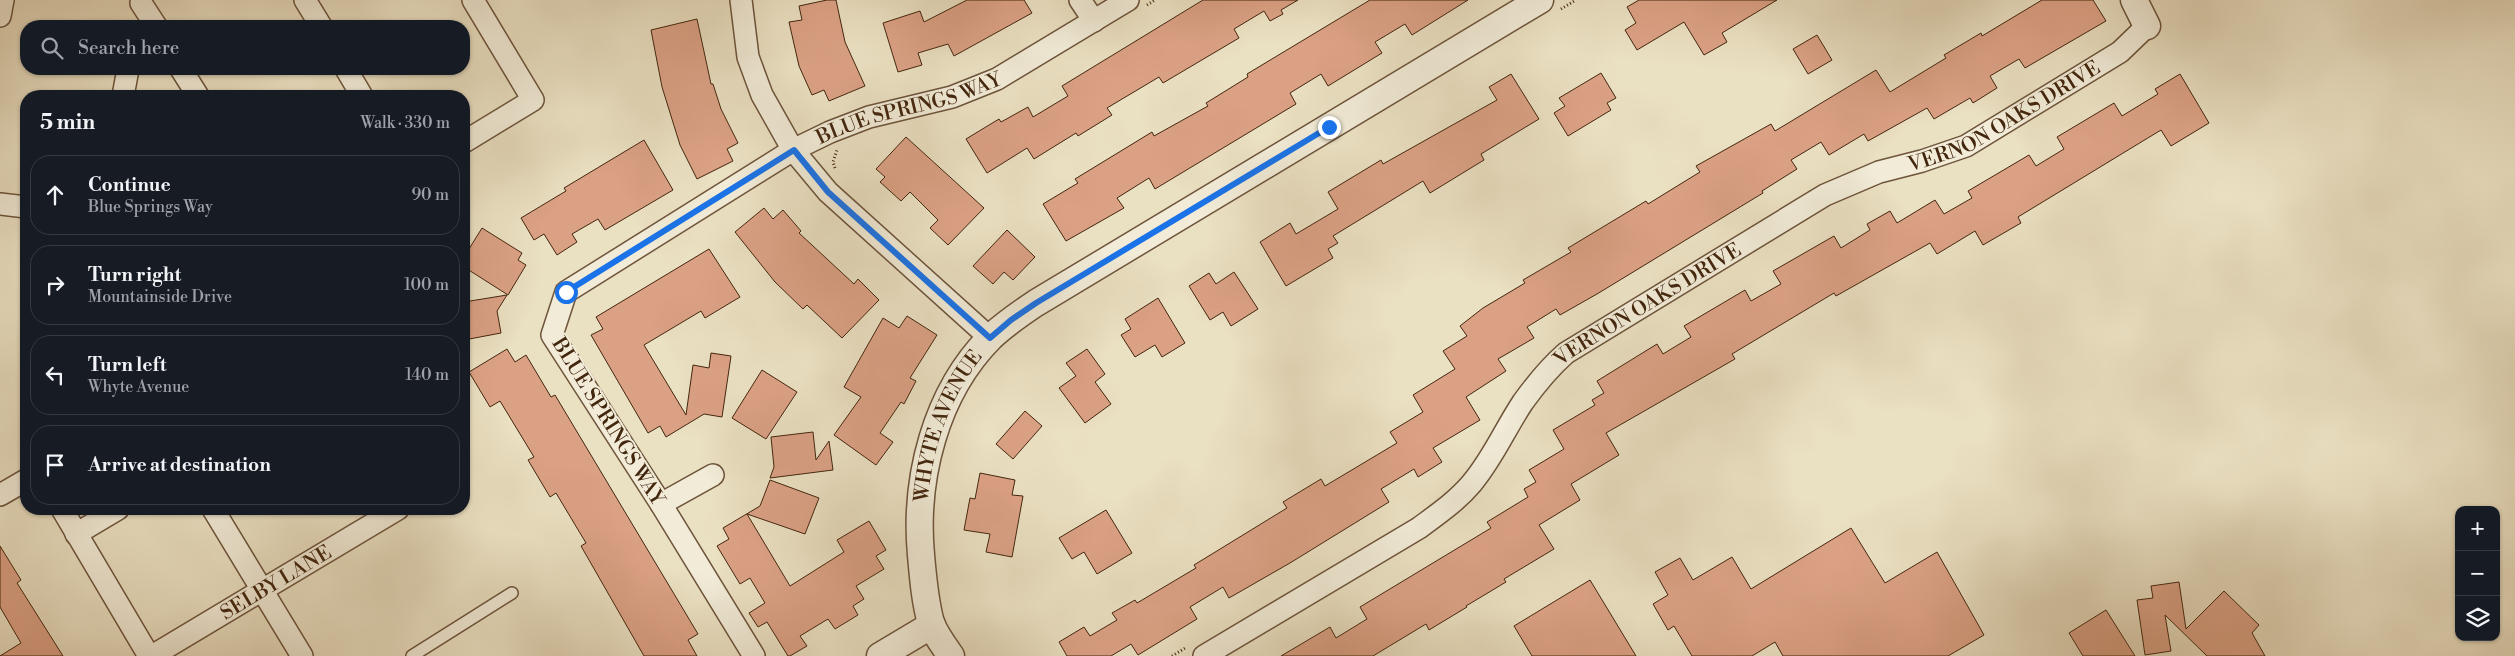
<!DOCTYPE html>
<html lang="en">
<head>
<meta charset="utf-8">
<style>
  body { margin:0; font-family:"Libre Bodoni",serif; background:#20242c; color:#f1f3f6 }
  .controls { position:absolute; right:15px; bottom:15px; display:grid; overflow:hidden; border-radius:10px; box-shadow:0 1px 4px #0004 }
  .controls button { width:45px; height:45px; display:grid; place-items:center; padding:0; border:0; border-bottom:1px solid #363941; background:#171b24; color:#f1f3f6; font:25px sans-serif }
  .stop { position:absolute; width:15px; height:15px; margin:-11px; border:4px solid #1a73e8; border-radius:50%; background:#fff }
  .stop.end { background:#1a73e8; border-color:#fff; box-shadow:0 1px 5px #0008 }
  .list { margin:0; padding:0; list-style:none }
  h2 { display:flex; justify-content:space-between; align-items:center; height:65px; margin:0; padding:0 20px; font-size:21px }
  h2 small { font-size:16px; font-weight:400; color:#9ea1a6 }
  .list li { display:grid; grid-template-columns:32px 1fr auto; gap:15px; align-items:center; box-sizing:border-box; height:80px; margin:0 10px 10px; padding:0 10px; border:1px solid #363941; border-radius:20px }
  .list b { display:block; font-size:19px; white-space:nowrap }
  .list p { margin:0; font-size:16px; white-space:nowrap; color:#9ea1a6 }
  .list em { font-size:16px; font-style:normal; color:#9ea1a6 }
  .icon { flex:none; width:28px; height:28px; fill:none; stroke:currentColor; stroke-width:2; stroke-linecap:round; stroke-linejoin:round }
  .map { position:relative; flex:none; width:2515px; height:656px; overflow:hidden }
  .search { position:absolute; background:#171b24; box-shadow:0 1px 4px #0004; left:20px; top:20px; width:450px; height:55px; display:flex; align-items:center; gap:12px; box-sizing:border-box; padding:0 18px; border-radius:20px; color:#9ea1a6; font-size:19px }
  .panel { position:absolute; background:#171b24; box-shadow:0 1px 4px #0004; left:20px; top:90px; width:450px; height:425px; border-radius:20px }
  .map>svg:first-child { display:block }
</style>
</head>
<body>
<div class="map">
<svg width="2515" height="656" viewBox="0 0 2515 656">
  <rect width="100%" height="100%" fill="#eae0c2"/>
  <filter id="stains"><feTurbulence type="fractalNoise" baseFrequency=".004" numOctaves="4"/><feColorMatrix values="0 0 0 0 .2 0 0 0 0 .09 0 0 0 0 .02 0 0 0 .5 -.17"/></filter>
  <radialGradient id="worn" r=".72"><stop offset=".6" stop-color="#630" stop-opacity="0"/><stop offset="1" stop-color="#630" stop-opacity=".3"/></radialGradient>
  <g fill="#dba185" stroke="#43260e">
    <path d="M827 0H836L845 42 865 86 829 101 824 90 812 95 799 66 789 22 802 20 799 6Z"/>
    <path d="M967 0H1024L1032 13 954 56 948 44 918 53 922 65 898 72 883 23 920 11 924 22Z"/>
    <path d="M1203 0H1298L1281 10 1283 14 1270 21 1264 11 1234 29 1239 38 1163 83 1159 77 1107 108 1112 115 1078 136 1076 133 1034 159 1027 148 987 173 966 139 999 119 1001 122 1028 107 1033 117 1068 96 1062 86Z"/>
    <path d="M1370 0H1468L1412 35 1405 24 1375 42 1382 53 1328 86 1321 74 1290 93 1296 104 1155 189 1149 178 1117 198 1124 208 1066 241 1043 204 1078 183 1075 179 1152 132 1154 136 1208 106 1206 103 1248 77 1247 74Z"/>
    <path d="M1639 0H1777L1722 33 1727 42 1704 55 1684 22 1637 50 1625 30 1636 23 1627 7Z"/>
    <path d="M2042 0H2093L2106 21 2025 68 2019 59 1990 76 1997 88 1973 103 1970 98 1934 119 1927 108 1868 141 1864 134 1829 155 1821 142 1791 160 1797 169 1762 191 1763 193 1597 294 1560 315 1556 309 1527 327 1534 338 1498 359 1506 371 1466 397 1480 420 1433 448 1442 462 1418 477 1414 469 1381 489 1389 502 1290 563 1229 598 1223 587 1190 607 1197 619 1138 655 1131 644 1111 656H1067L1059 642 1084 627 1090 636 1117 620 1112 613 1135 600 1137 603 1196 568 1194 565 1287 508 1283 502 1321 479 1325 486 1397 443 1390 432 1423 412 1413 395 1455 369 1443 351 1467 336 1460 326 1483 308 1525 283 1523 280 1571 252 1568 248 1646 201 1648 204 1700 172 1696 166 1771 124 1775 131 1876 70 1890 92 1946 58 1944 55 1981 33 1982 36Z"/>
    <path d="M697 19 711 84H713L721 109 738 143 727 149 733 161 697 179 680 145 662 87 651 30Z"/>
    <path d="M1817 35 1832 60 1808 74 1793 49Z"/>
    <path d="M1601 73 1616 98 1607 103 1611 110 1568 136 1554 113 1565 106 1559 98Z"/>
    <path d="M1511 74 1539 119 1481 154 1484 160 1430 193 1423 181 1333 236 1338 243 1328 249 1333 258 1286 286 1260 242 1290 223 1296 234 1338 209 1328 192 1381 160 1383 164 1497 100 1489 87Z"/>
    <path d="M2180 74 2209 123 2171 146 2161 130 2018 217 2021 223 1983 245 1975 231 1937 254 1930 243 1836 296 1834 293 1732 354 1735 359 1606 433 1619 455 1571 484 1580 500 1539 525 1554 549 1504 579 1506 582 1466 606 1467 607 1429 630 1426 624 1373 656H1281L1330 627 1336 638 1367 619 1360 607 1491 528 1487 522 1528 497 1524 489 1536 482 1529 470 1564 449 1553 430 1595 405 1592 400 1604 393 1597 381 1657 344 1663 354 1691 337 1684 326 1745 290 1751 301 1781 284 1773 271 1834 236 1841 248 1870 230 1867 224 1890 211 1897 223 1935 200 1944 214 1972 198 1968 191 2029 155 2036 166 2064 149 2057 137 2114 103 2122 116 2158 94 2155 89Z"/>
    <path d="M906 137 984 208 948 245 930 228 938 220 910 192 901 201 880 182 885 177 876 169Z"/>
    <path d="M644 140 673 190 605 230 598 219 572 234 577 242 557 255 544 234 534 240 521 218 566 191 564 188Z"/>
    <path d="M764 208 773 219 783 210 801 231 799 233 854 284 858 279 879 300 842 338 807 305 803 309 775 282 735 232Z"/>
    <path d="M482 228 522 253 518 260 526 265 508 295 464 267V257Z"/>
    <path d="M1007 230 1035 257 1013 280 1004 272 993 284 973 266Z"/>
    <path d="M709 249 740 297 705 318 701 311 644 345 686 415 693 365 709 368 711 353 731 356 722 417 704 414 666 437 660 426 648 433 591 335 603 329 596 317Z"/>
    <path d="M1234 272 1258 309 1231 326 1223 312 1210 320 1189 286 1209 273 1216 284Z"/>
    <path d="M507 295 497 311 501 333 464 340V302Z"/>
    <path d="M1158 298 1185 343 1162 357 1155 345 1135 357 1121 335 1131 329 1125 319Z"/>
    <path d="M907 316 937 335 910 378 916 381 904 404 901 402 880 433 893 442 876 465 834 435 861 397 844 387 883 318 899 328Z"/>
    <path d="M507 349 515 362 526 355 551 397 555 395 698 634 688 640 697 656H644L581 546 586 543 556 493 550 497 528 460 534 457 500 401 490 407 469 372Z"/>
    <path d="M1087 349 1105 374 1095 382 1111 404 1085 423 1059 388 1076 376 1066 363Z"/>
    <path d="M762 370 797 392 766 439 732 418Z"/>
    <path d="M1025 411 1042 426 1013 459 996 444Z"/>
    <path d="M813 432 816 460 829 441 833 470 770 478 774 467 771 437Z"/>
    <path d="M980 473 1015 480 1012 495 1023 496 1012 557 986 552 990 534 964 530 970 498 975 499Z"/>
    <path d="M770 480 819 498 805 534 747 514 790 586 844 552 837 540 869 521 886 550 876 556 884 569 856 586 864 599 853 606 858 615 835 629 828 619 800 636 807 646 790 656H788L767 622 758 627 749 613 765 603 750 578 740 584 717 546 729 539 723 528 760 506Z"/>
    <path d="M1106 510 1132 553 1097 574 1084 552 1072 559 1059 538Z"/>
    <path d="M1851 528 1885 583 1937 552 1984 635 1948 656H1783L1775 642 1752 656H1692L1674 626 1668 630 1653 604 1668 595 1655 572 1680 558 1693 580 1732 557 1751 589Z"/>
    <path d="M0 546 21 580 17 583 63 656H0L21 643 0 607Z"/>
    <path d="M1590 580 1636 656H1532L1514 626Z"/>
    <path d="M2179 582 2186 629 2224 591 2259 625 2252 633 2265 656H2207L2165 615 2171 651 2145 655 2137 600 2153 598 2151 586Z"/>
    <path d="M2106 610 2135 656H2083L2069 633Z"/>
  </g>
  <g fill="none" stroke-linecap="round" stroke-linejoin="round">
    <g stroke="#6d543b" stroke-width="14">
      <path id="service" d="M412 656 512 593"/>
    </g>
    <g stroke="#6d543b" stroke-width="24">
      <g id="minor">
        <path d="M305 0 321 26"/>
        <path d="M741 0 748 57 762 95 793 150 828 192 990 338"/>
        <path d="M1080 0 1094 21"/>
        <path d="M141 3 156 26"/>
        <path d="M0 16 3 0"/>
        <path d="M181 69 198 96"/>
        <path d="M346 69 362 96"/>
        <path d="M123 96 128 69"/>
        <path d="M464 142 533 100 473 0"/>
        <path d="M0 204 26 207"/>
        <path d="M0 495 26 480"/>
        <path d="M661 504 713 475"/>
        <path d="M62 509 149 656"/>
        <path d="M213 509 302 656"/>
        <path d="M76 534 118 509"/>
        <path id="s1" d="M152 656 398 509"/>
        <path id="s2" d="M754 656 661 504 552 335 566 292 793 150 830 132 869 117 952 97 997 79 1128 0"/>
        <path id="s3" d="M1204 656 1419 528C1438 514 1457 501 1472 483 1493 458 1505 429 1523 402 1536 384 1550 367 1566 353L1825 195 1879 172 1922 161 1966 146 2120 52 2147 26"/>
      </g>
    </g>
    <g stroke="#6d543b" stroke-width="29">
      <g id="tertiary">
        <path d="M2134 0 2147 26"/>
        <path d="M880 656 932 625"/>
        <path id="s4" d="M951 656C944 646 935 634 931 623 925 602 923 578 921 555 914 479 935 393 991 337 1005 324 1021 313 1036 303L1540 0"/>
      </g>
    </g>
    <g stroke="#43260e" stroke-width="3" stroke-dasharray="1 2.5" stroke-linecap="butt">
      <path d="M1147 5 1155 0"/>
      <path d="M1561 9 1576 0"/>
      <path d="M835 168 833 162 837 150"/>
      <path d="M1172 656 1187 647"/>
    </g>
    <use href="#service" stroke="#f1ebd7" stroke-width="11"/>
    <use href="#minor" stroke="#f1ebd7" stroke-width="21"/>
    <use href="#tertiary" stroke="#f1ebd7" stroke-width="26"/>
  </g>
  <g fill="none" stroke-linecap="round" stroke-linejoin="round">
    <path stroke="#1a73e8" stroke-width="6" d="M566 292 794 150 828 192 990 338 1011 320 1036 303 1329 127"/>
  </g>
  <g text-anchor="middle" stroke-width="4" stroke-linejoin="round" paint-order="stroke">
    <g font-size="20" fill="#43260e" stroke="#f1ebd7">
      <text dy="7" stroke="none"><textPath href="#s2" startOffset="816">BLUE SPRINGS WAY</textPath></text>
      <text dy="7" stroke="none"><textPath href="#s3" startOffset="981">VERNON OAKS DRIVE</textPath></text>
      <text dy="7" stroke="none"><textPath href="#s3" startOffset="576">VERNON OAKS DRIVE</textPath></text>
      <text transform="translate(609 421) rotate(58)" y="7">BLUE SPRINGS WAY</text>
      <text dy="7" stroke="none"><textPath href="#s4" startOffset="242">WHYTE AVENUE</textPath></text>
      <text dy="7" stroke="none"><textPath href="#s1" startOffset="144">SELBY LANE</textPath></text>
    </g>
  </g>
  <rect width="100%" height="100%" filter="url(#stains)"/>
  <rect width="100%" height="100%" fill="url(#worn)"/>
</svg>
<div class="controls">
<button>+</button>
<button>−</button>
<button><svg class="icon" aria-label="layers" viewBox="0 0 24 24"><path d="M12 4l9 5-9 5-9-5zM3 14l9 5 9-5"/></svg></button>
</div>
<div class="stop" style="left:566px;top:292px"></div>
<div class="stop end" style="left:1329px;top:127px"></div>
<div class="search"><svg class="icon" aria-label="search" viewBox="0 0 24 24"><circle cx="10" cy="10" r="6"/><path d="M15 15l6 6"/></svg>Search here</div>
<section class="panel">
<h2>5 min<small>Walk · 330 m</small></h2>
<ul class="list">
<li><svg class="icon" aria-label="ahead" viewBox="0 0 24 24"><path d="M12 20V5M6 11l6-6 6 6"/></svg><div><b>Continue</b><p>Blue Springs Way</p></div><em>90 m</em></li>
<li><svg class="icon" aria-label="right" viewBox="0 0 24 24"><path d="M7 20v-9h11M14 6l5 5-5 5"/></svg><div><b>Turn right</b><p>Mountainside Drive</p></div><em>100 m</em></li>
<li><svg class="icon" aria-label="left" viewBox="0 0 24 24"><path d="M17 20v-9H6M10 6l-5 5 5 5"/></svg><div><b>Turn left</b><p>Whyte Avenue</p></div><em>140 m</em></li>
<li><svg class="icon" aria-label="arrive" viewBox="0 0 24 24"><path d="M6 21V4h12l-3 4 3 4H6"/></svg><div><b>Arrive at destination</b></div></li>
</ul>
</section>
</div>
</body>
</html>
